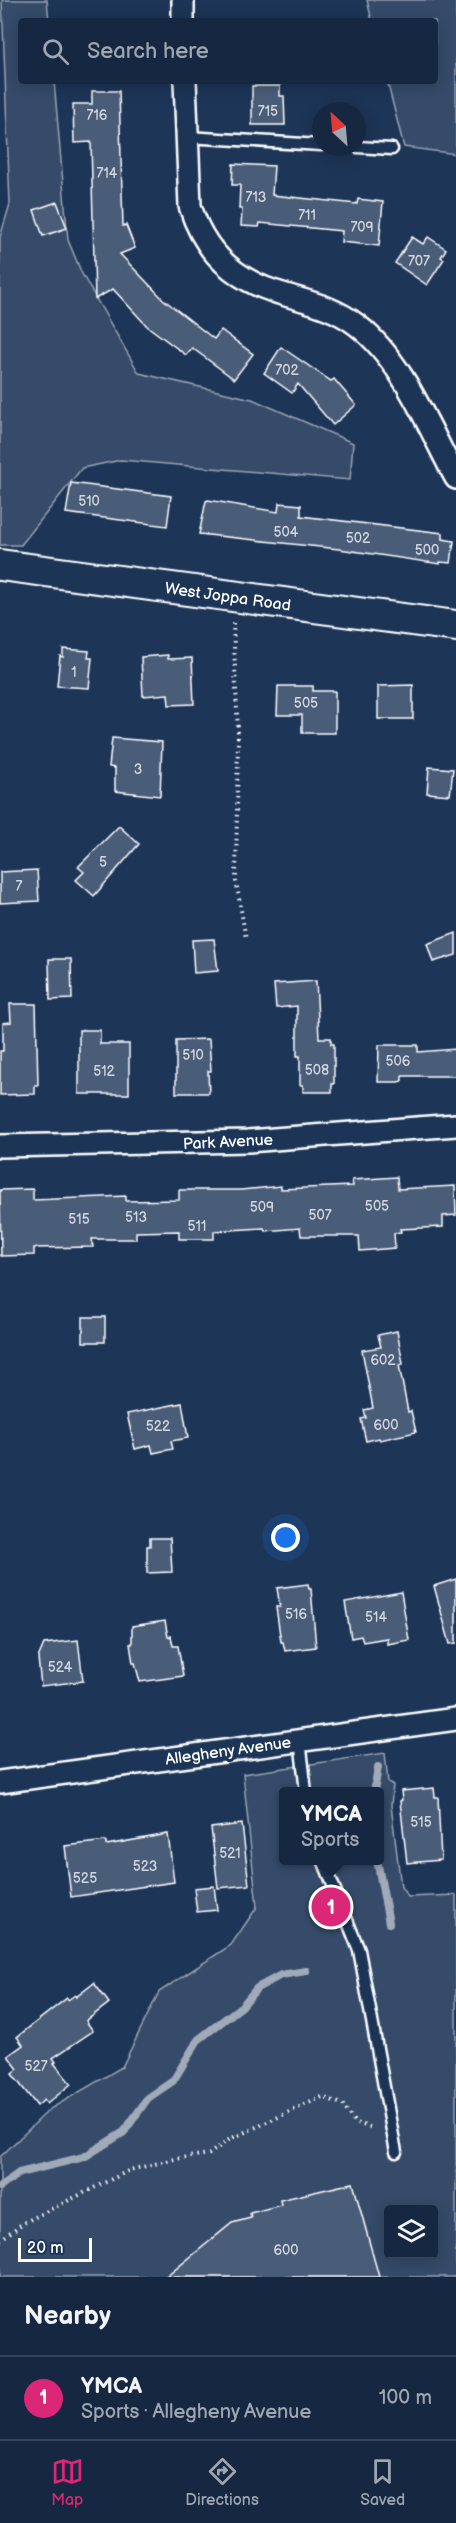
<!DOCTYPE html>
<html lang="en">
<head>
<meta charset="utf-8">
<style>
  body { margin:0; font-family:"Balsamiq Sans",sans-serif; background:#1f3048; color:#f1f3f6 }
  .controls { position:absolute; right:18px; bottom:18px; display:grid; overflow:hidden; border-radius:6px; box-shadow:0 3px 15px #0003 }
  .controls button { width:54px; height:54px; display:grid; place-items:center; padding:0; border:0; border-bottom:2px solid #35445a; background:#162841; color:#f1f3f6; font:30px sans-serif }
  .compass { position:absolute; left:312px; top:102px; width:54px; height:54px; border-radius:50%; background:#162841; box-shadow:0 3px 15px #0003; rotate:334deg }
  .scale { position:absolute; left:18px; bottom:15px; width:74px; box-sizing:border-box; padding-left:6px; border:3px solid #fff; border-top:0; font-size:16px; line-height:21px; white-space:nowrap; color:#fff; -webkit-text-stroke:4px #1d3557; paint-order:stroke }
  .you { position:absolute; left:286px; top:1538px; width:21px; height:21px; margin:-15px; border:4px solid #fff; border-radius:50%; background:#1a73e8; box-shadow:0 0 0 9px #1a73e833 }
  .badge { display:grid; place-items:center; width:39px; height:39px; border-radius:50%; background:#db2777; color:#fff; font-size:20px; font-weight:700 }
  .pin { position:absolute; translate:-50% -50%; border:3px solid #fff; box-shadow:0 2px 6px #0006 }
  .popup { position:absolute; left:279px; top:1787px; width:105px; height:78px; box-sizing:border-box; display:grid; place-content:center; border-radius:6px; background:#162841; filter:drop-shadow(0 2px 4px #0005); font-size:20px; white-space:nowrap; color:#9ea6b1 }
  .popup b { font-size:22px; color:#f1f3f6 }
  .popup::after { content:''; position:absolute; left:50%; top:100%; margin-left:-12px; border:12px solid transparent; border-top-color:#162841 }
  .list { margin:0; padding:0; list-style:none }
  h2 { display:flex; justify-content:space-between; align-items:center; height:78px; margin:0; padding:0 24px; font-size:26px }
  h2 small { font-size:20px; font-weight:400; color:#9ea6b1 }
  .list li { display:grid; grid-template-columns:39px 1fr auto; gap:18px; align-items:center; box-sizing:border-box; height:84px; padding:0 24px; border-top:2px solid #35445a }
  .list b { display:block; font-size:22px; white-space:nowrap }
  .list p { margin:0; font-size:20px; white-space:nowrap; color:#9ea6b1 }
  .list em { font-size:20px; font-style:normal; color:#9ea6b1 }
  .icon { flex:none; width:33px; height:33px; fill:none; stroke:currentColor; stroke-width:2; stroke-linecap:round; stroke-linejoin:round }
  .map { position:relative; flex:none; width:456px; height:2277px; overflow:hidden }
  .search { position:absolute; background:#162841; box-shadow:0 3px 15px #0003; left:18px; right:18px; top:18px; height:66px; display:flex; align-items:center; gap:15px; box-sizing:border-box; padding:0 21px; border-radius:6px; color:#9ea6b1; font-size:22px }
  .sheet { height:162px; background:#162841 }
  nav { display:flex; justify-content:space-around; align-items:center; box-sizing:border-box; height:84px; border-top:2px solid #35445a; background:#162841; font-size:16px; color:#9ea6b1 }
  nav a { display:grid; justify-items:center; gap:3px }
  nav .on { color:#db2777 }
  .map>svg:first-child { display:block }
</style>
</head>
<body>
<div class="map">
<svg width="456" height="2277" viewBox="0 0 456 2277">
  <rect width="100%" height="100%" fill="#1d3557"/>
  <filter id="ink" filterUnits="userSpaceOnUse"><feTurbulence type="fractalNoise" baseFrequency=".0167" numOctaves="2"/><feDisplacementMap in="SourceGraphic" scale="12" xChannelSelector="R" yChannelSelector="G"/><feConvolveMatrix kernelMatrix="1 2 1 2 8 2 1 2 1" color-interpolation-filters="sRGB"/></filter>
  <g filter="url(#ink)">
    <g fill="#364b69" stroke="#9aa5b4" stroke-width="1.5" fill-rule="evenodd">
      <path d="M2 0H47L49 21H21V81H54L68 240 82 274 139 373 252 399 353 443 350 480 121 460 82 468 21 545H0V237L10 204Z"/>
      <path d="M367 0H456V154L404 147 387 81H435V21H372Z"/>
      <path d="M385 1753 388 1782 393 1785 391 1805 401 1887 408 1897 456 1895V2277H0V2157L50 2109 122 2067 159 1992 231 1945 257 1907 243 1774ZM283 1792H379V1860H283ZM388 2210H434V2254H388Z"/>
    </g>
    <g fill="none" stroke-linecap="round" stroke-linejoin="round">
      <g stroke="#a0aab8" stroke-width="8">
        <path d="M374 1792 378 1767"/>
        <path d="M377 1860 389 1923"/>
        <path d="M0 2187 19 2173 84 2157 124 2132 148 2098 173 2081 198 2040 242 2006 257 1988 281 1975 306 1971"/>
      </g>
    </g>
    <g fill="#4a5d79" stroke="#fff" stroke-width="1.5">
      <path d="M252 86H280V96H284L285 125H252Z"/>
      <path d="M92 91H119L123 226 126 225 135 248 120 254 163 299 214 339 221 330 253 354 234 379 192 348 186 355 147 326 113 289 95 299 91 142 74 143 73 104H92Z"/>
      <path d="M233 164 274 166 272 195 357 204 358 199 383 202 379 246 341 242 342 231 260 223 259 227 241 226 242 209H239L240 185H232Z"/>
      <path d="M57 202 67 228 43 236 34 210Z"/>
      <path d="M412 237 423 244 428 237 446 249 441 257 444 259 427 285 395 263Z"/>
      <path d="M281 347 331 381 334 379 356 405 333 425 298 384 292 393 264 373Z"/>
      <path d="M71 483 171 496 167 526 66 513Z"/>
      <path d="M208 500 278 512 279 503 301 505V516L443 533V539L454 541 451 563 440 562V564L339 549 199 534 206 501Z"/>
      <path d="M63 649 89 651 88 658H92L89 688 57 686 60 656 63 657Z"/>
      <path d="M168 655V659L192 658 194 704 169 705 168 694 143 696 141 657Z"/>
      <path d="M413 685V719H378V686Z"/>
      <path d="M278 686H313V691H335V733H302V715H277Z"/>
      <path d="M112 738 162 742 160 796 115 791V768L109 767Z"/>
      <path d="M429 767 453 769 450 795 427 793Z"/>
      <path d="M119 826 139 844 94 896 76 880 84 872 78 867Z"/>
      <path d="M37 870 39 901 0 903V872Z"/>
      <path d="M456 933V955L433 962 427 944Z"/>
      <path d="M214 939 218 971 194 973 192 940Z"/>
      <path d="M49 959H71L72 999 50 1000Z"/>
      <path d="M316 981 319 1038H331V1044H334V1084H332V1092H303V1085H300V1056H297V1006L276 1008 274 984Z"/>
      <path d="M10 1004H36L38 1085H35V1094L0 1095V1051H3V1023L11 1022Z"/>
      <path d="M79 1030H100V1044H129V1094H79Z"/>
      <path d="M209 1039 211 1071H208L209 1093H176V1040Z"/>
      <path d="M379 1045H418V1052L456 1049V1076H402V1081L398 1082H378Z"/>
      <path d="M397 1177 398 1189 455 1186 456 1215 443 1216V1227L400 1229 401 1232 394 1233 395 1248 360 1251 359 1236H301L300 1228 265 1231 264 1228 214 1231V1239H179V1231L136 1232V1239H92L93 1247 34 1248V1255L1 1256 0 1190 33 1189V1200L126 1196V1201L179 1200V1190H241L281 1186V1189L353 1186 352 1180Z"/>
      <rect x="83" y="1317" width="22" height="25"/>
      <path d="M397 1331 403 1364 399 1365 408 1412 411 1411 416 1432 380 1440 379 1438 366 1441 361 1419 366 1418 364 1410 373 1408 362 1350 381 1347 378 1335Z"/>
      <path d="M182 1403 188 1438 171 1441 173 1449 153 1453 151 1445 135 1449 127 1414Z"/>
      <path d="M150 1538H170L172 1572 147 1573V1546H150Z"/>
      <path d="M456 1579V1643L450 1644 434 1586Z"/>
      <path d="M308 1584 309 1589H311L316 1647 285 1651 283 1642H281L276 1607H280L277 1588Z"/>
      <path d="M401 1592 409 1640 387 1644V1638L363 1642 361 1636 351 1638 345 1602Z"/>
      <path d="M165 1621 168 1637 171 1636 173 1646H178L183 1676 140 1682 135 1663H133L130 1644H132V1626Z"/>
      <path d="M78 1640 83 1681 41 1686 38 1658 44 1644Z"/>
      <path d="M434 1788 435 1797H438L441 1860 407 1863 400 1801 402 1800 401 1791Z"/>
      <path d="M242 1824 249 1885 218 1888 211 1828Z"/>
      <path d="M168 1834 174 1882 71 1897 65 1846 106 1841V1845Z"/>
      <path d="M214 1886 217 1910 197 1912 194 1888Z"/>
      <path d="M94 1983 109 2003 86 2021 93 2031 53 2058 56 2062 54 2063 71 2084 47 2104 44 2100 37 2106 12 2074 18 2069 8 2056 23 2045 17 2037 67 1998 68 2000 75 1995 76 1997Z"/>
      <path d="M353 2183 379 2277H166L232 2223 251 2218 250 2213 281 2205 280 2200Z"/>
    </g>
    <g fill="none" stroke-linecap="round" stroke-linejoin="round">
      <g stroke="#fff" stroke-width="15">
        <g id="lane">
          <path d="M186 137 321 145"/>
          <path d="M357 147 392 149"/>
          <path d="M300 1740 306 1792"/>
          <path d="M323 1860 359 1950 396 2152"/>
        </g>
      </g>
      <g stroke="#fff" stroke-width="26">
        <g id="street">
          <path d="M183 0V21"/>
          <path d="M185 81 190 206C203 249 231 277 273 291 303 301 331 305 357 325 403 360 429 429 456 478"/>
          <path d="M0 1146 248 1141 456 1125"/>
          <path d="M0 1782 456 1719"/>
        </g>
      </g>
      <g stroke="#fff" stroke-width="34">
        <path id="secondary" d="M0 565 456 626"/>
      </g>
      <g stroke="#fff" stroke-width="4" stroke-dasharray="1.5 4.5" stroke-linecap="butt">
        <path d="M233 623 238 733 236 881 246 939"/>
        <path d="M0 2240 23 2223 130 2170 175 2159 209 2154 230 2139 322 2097 342 2104 355 2123 370 2127"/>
      </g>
      <use href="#lane" stroke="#1d3557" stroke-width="10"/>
      <use href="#street" stroke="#1d3557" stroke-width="21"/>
      <use href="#secondary" stroke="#1d3557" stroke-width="30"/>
    </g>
  </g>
  <g text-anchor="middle" stroke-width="6" stroke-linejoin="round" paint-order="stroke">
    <g font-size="14" fill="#d2d6de">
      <text x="268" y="116">715</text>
      <text x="97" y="120">716</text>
      <text x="107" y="178">714</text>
      <text x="256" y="202">713</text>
      <text x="307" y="220">711</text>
      <text x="362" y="232">709</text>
      <text x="419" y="266">707</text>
      <text x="287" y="375">702</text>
      <text x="89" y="506">510</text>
      <text x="286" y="537">504</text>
      <text x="358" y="543">502</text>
      <text x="427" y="555">500</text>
      <text x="74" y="677">1</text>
      <text x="306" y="708">505</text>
      <text x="138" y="774">3</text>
      <text x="103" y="867">5</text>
      <text x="19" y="891">7</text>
      <text x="193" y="1060">510</text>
      <text x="398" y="1066">506</text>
      <text x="317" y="1075">508</text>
      <text x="104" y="1076">512</text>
      <text x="377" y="1211">505</text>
      <text x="262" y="1212">509</text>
      <text x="320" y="1220">507</text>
      <text x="136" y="1222">513</text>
      <text x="79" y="1224">515</text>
      <text x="197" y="1231">511</text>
      <text x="383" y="1365">602</text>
      <text x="386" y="1430">600</text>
      <text x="158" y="1431">522</text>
      <text x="296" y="1619">516</text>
      <text x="376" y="1622">514</text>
      <text x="60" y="1672">524</text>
      <text x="421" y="1827">515</text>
      <text x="230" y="1858">521</text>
      <text x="145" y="1871">523</text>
      <text x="85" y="1883">525</text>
      <text x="36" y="2071">527</text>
      <text x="286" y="2255">600</text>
    </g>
    <g font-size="16" fill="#fff" stroke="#1d3557">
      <text transform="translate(228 596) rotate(8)" y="6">West Joppa Road</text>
      <text transform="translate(228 1141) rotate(-3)" y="6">Park Avenue</text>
      <text transform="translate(228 1750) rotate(-8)" y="6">Allegheny Avenue</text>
    </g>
  </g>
</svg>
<div class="controls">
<button><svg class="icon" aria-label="layers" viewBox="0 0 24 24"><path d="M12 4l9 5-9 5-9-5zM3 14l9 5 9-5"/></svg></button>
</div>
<svg class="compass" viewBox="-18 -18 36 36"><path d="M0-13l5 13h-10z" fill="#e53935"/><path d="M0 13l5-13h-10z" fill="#9ea6b1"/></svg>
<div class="scale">20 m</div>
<div class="you"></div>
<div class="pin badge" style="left:331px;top:1907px">1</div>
<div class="popup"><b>YMCA</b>Sports</div>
<div class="search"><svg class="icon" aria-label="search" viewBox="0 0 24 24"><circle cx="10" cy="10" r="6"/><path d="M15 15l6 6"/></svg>Search here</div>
</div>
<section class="sheet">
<h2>Nearby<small></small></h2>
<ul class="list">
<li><span class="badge">1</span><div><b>YMCA</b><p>Sports · Allegheny Avenue</p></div><em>100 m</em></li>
</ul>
</section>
<nav>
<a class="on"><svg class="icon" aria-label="map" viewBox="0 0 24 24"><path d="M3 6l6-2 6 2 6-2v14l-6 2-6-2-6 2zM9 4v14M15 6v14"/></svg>Map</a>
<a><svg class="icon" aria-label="directions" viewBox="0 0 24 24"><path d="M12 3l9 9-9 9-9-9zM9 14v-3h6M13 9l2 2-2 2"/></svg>Directions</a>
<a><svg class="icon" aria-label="saved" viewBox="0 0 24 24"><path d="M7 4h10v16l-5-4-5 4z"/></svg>Saved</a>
</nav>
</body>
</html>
